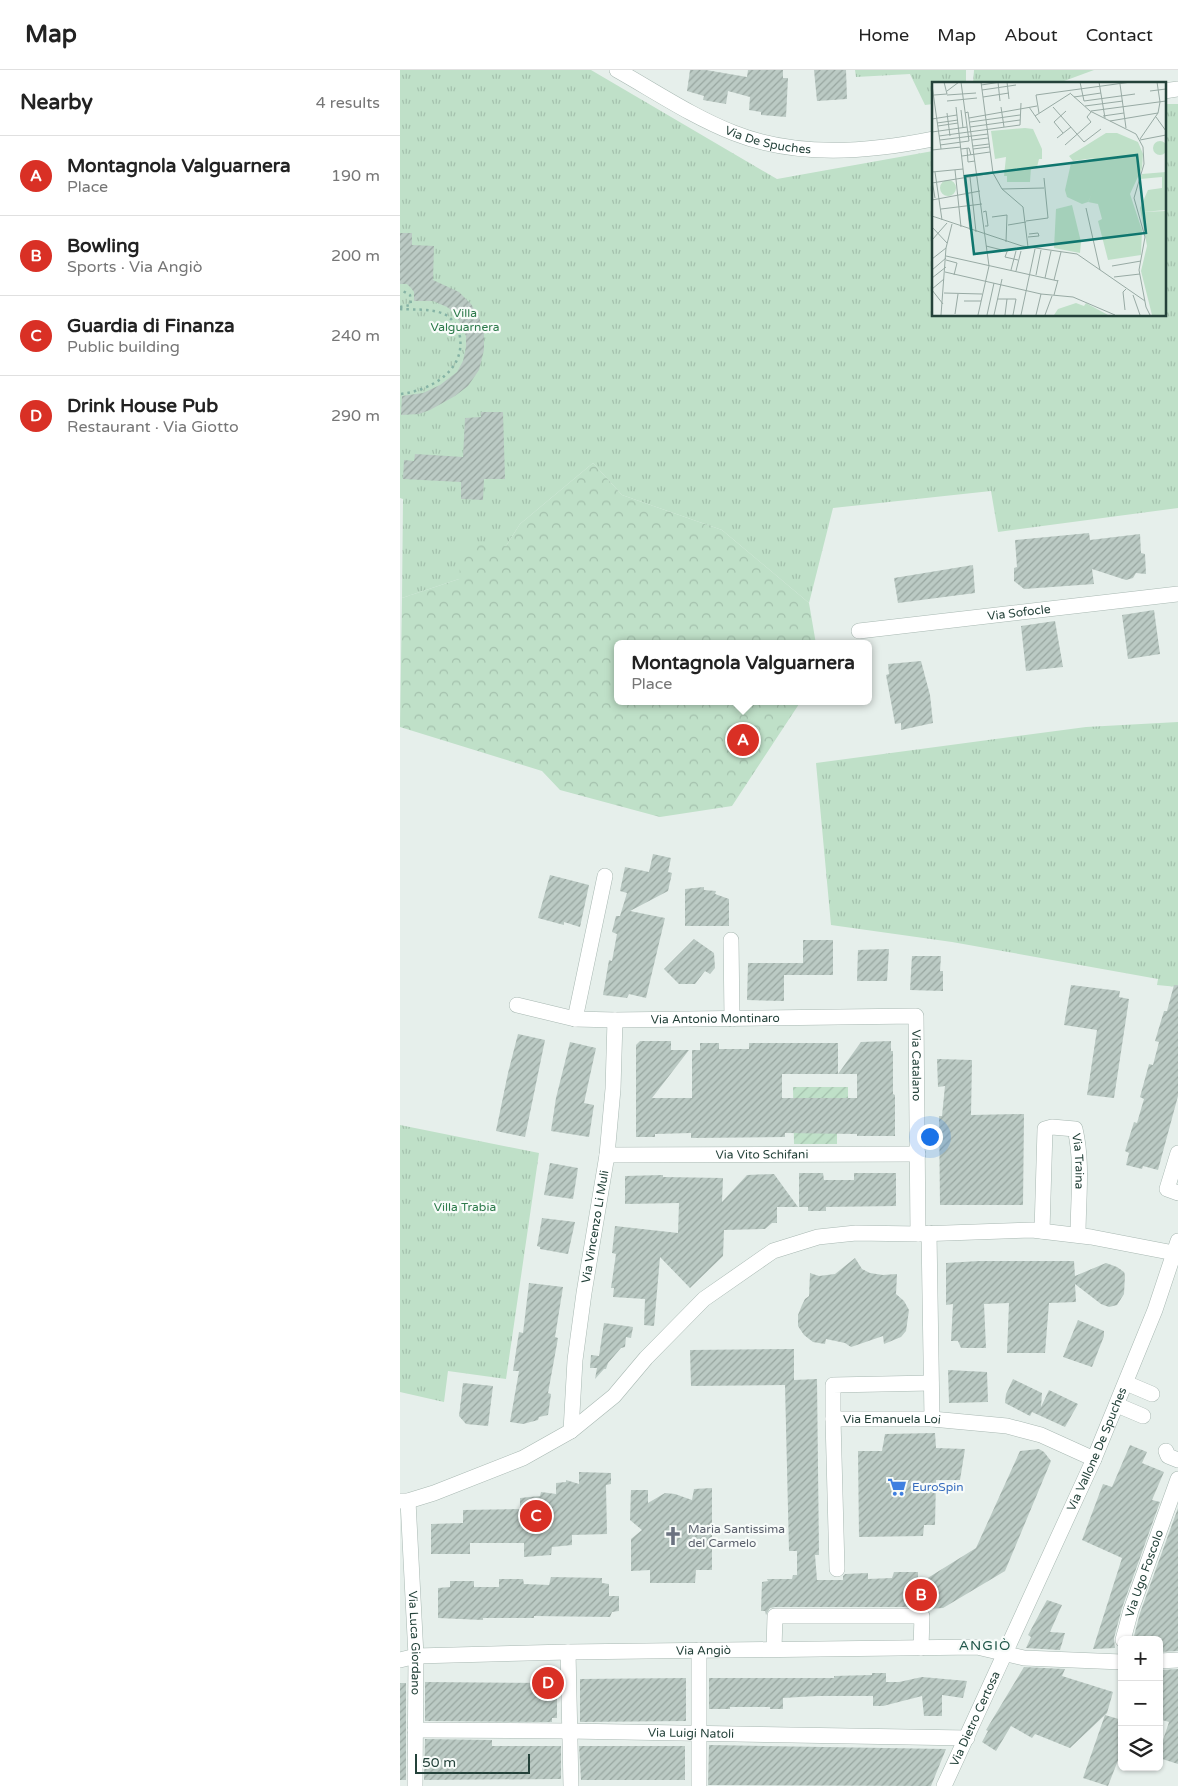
<!DOCTYPE html>
<html lang="en">
<head>
<meta charset="utf-8">
<style>
  body { margin:0; font-family:"Varela Round",sans-serif; background:#f2f2f2; color:#222 }
  .controls { position:absolute; right:15px; bottom:15px; display:grid; overflow:hidden; border-radius:8px; box-shadow:0 1px 4px #0004 }
  .controls button { width:45px; height:45px; display:grid; place-items:center; padding:0; border:0; border-bottom:1px solid #e0e0e0; background:#fff; color:#222; font:25px sans-serif }
  .scale { position:absolute; left:15px; bottom:12px; width:115px; box-sizing:border-box; padding-left:5px; border:2px solid #24423a; border-top:0; font-size:14px; line-height:18px; white-space:nowrap; color:#24423a; -webkit-text-stroke:4px #f7fbf9; paint-order:stroke }
  .you { position:absolute; left:529px; top:1066px; width:18px; height:18px; margin:-12px; border:4px solid #fff; border-radius:50%; background:#1a73e8; box-shadow:0 0 0 8px #1a73e833 }
  .badge { display:grid; place-items:center; width:32px; height:32px; border-radius:50%; background:#d93025; color:#fff; font-size:16px; font-weight:700 }
  .pin { position:absolute; translate:-50% -50%; border:2px solid #fff; box-shadow:0 1px 5px #0006 }
  .popup { position:absolute; left:214px; top:570px; width:258px; height:65px; box-sizing:border-box; display:grid; place-content:center; border-radius:8px; background:#fff; filter:drop-shadow(0 1px 4px #0005); font-size:16px; white-space:nowrap; color:#767676 }
  .popup b { font-size:19px; color:#222 }
  .popup::after { content:''; position:absolute; left:50%; top:100%; margin-left:-10px; border:10px solid transparent; border-top-color:#fff }
  .list { margin:0; padding:0; list-style:none }
  h2 { display:flex; justify-content:space-between; align-items:center; height:65px; margin:0; padding:0 20px; font-size:21px }
  h2 small { font-size:16px; font-weight:400; color:#767676 }
  .list li { display:grid; grid-template-columns:32px 1fr auto; gap:15px; align-items:center; box-sizing:border-box; height:80px; padding:0 20px; border-top:1px solid #e0e0e0 }
  .list b { display:block; font-size:19px; white-space:nowrap }
  .list p { margin:0; font-size:16px; white-space:nowrap; color:#767676 }
  .list em { font-size:16px; font-style:normal; color:#767676 }
  .icon { flex:none; width:28px; height:28px; fill:none; stroke:currentColor; stroke-width:2; stroke-linecap:round; stroke-linejoin:round }
  .map { position:relative; flex:none; width:778px; height:1716px; overflow:hidden }
  header { display:flex; align-items:center; gap:30px; box-sizing:border-box; height:70px; padding:0 25px; background:#fff; border-bottom:1px solid #e0e0e0 }
  header strong { font-size:24px }
  nav { display:flex; gap:28px; margin-inline-start:auto; font-size:18px }
  main { display:flex }
  aside { flex:1; background:#fff }
  .map>svg:first-child { display:block }
</style>
</head>
<body>
<header>
<strong>Map</strong>
<nav><a>Home</a><a>Map</a><a>About</a><a>Contact</a></nav>
</header>
<main>
<aside>
<h2>Nearby<small>4 results</small></h2>
<ul class="list">
<li><span class="badge">A</span><div><b>Montagnola Valguarnera</b><p>Place</p></div><em>190 m</em></li>
<li><span class="badge">B</span><div><b>Bowling</b><p>Sports · Via Angiò</p></div><em>200 m</em></li>
<li><span class="badge">C</span><div><b>Guardia di Finanza</b><p>Public building</p></div><em>240 m</em></li>
<li><span class="badge">D</span><div><b>Drink House Pub</b><p>Restaurant · Via Giotto</p></div><em>290 m</em></li>
</ul>
</aside>
<div class="map">
<svg width="778" height="1716" viewBox="0 0 778 1716">
  <defs>
    <pattern id="grass-tufts" width="24" height="20" patternUnits="userSpaceOnUse" patternTransform="scale(1.25)"><rect width="24" height="20" fill="#bfe0c8"/><path d="M3 7l-1-3M5 7V3M7 7l1-3M15 17l-1-3M17 17v-4M19 17l1-3" fill="none" stroke="#a4c1ad"/></pattern>
    <pattern id="forest-crowns" width="20" height="18" patternUnits="userSpaceOnUse" patternTransform="scale(1.25)"><rect width="20" height="18" fill="#bfe0c8"/><path d="M2 6a3 3 0 1 1 6 0M12 15a3 3 0 1 1 6 0" fill="none" stroke="#a4c1ad"/></pattern>
    <pattern id="garden-furrows" width="10" height="10" patternUnits="userSpaceOnUse" patternTransform="scale(1.25)"><rect width="10" height="10" fill="#bfe0c8"/><path d="M-1 1l2-2M0 10L10 0M9 11l2-2" fill="none" stroke="#a4c1ad"/></pattern>
    <pattern id="building-hatch" width="6" height="6" patternUnits="userSpaceOnUse" patternTransform="scale(1.25)"><rect width="6" height="6" fill="#bbcac4"/><path d="M-1 1l2-2M0 6l6-6M5 7l2-2" fill="none" stroke="#98a6a0"/></pattern>
  </defs>
  <rect width="100%" height="100%" fill="#e6efeb"/>
  <g fill="url(#grass-tufts)">
    <path d="M0 0H191L377 109 533 81V245H764V34H778V438L598 462 591 421 433 438 409 533 322 460 222 425 193 393 120 454 106 476 59 509 2 528 3 429 0 428Z"/>
    <path d="M455 0H566V14H533V34L525 35 510 4 456 7Z"/>
    <path d="M574 0H694L656 14H573Z"/>
    <path d="M778 652V917L757 915 758 909 552 872 431 855 416 693 686 657Z"/>
    <path d="M0 1055 139 1083 106 1309 48 1301 44 1332 0 1322Z"/>
  </g>
  <path fill="url(#forest-crowns)" d="M193 393 222 425 322 460 409 533 416 574H218V631H401L332 736 260 747 160 720 142 701 0 657 2 528 59 509 62 474 106 476 120 454Z"/>
  <path fill="url(#garden-furrows)" d="M393 1017H448V1045H437V1074H394Z"/>
  <g fill="url(#building-hatch)">
    <path d="M290 0H306L347 7 348 0H383V8H388L386 47 361 45V42L349 40 350 27 328 21 326 34 303 30 304 26 287 21Z"/>
    <path d="M414 0H446L447 29 417 31Z"/>
    <path d="M0 163H12V175L34 176 33 210 59 222 71 234 79 247 84 262V280L79 300 68 316 55 326 30 340 19 344 1 345 2 326 23 323 40 315 57 302 63 291 66 277V266L56 244 47 237 33 231H14V222L11 218 7 214H0Z"/>
    <path d="M81 342H103L105 409H84L83 430 61 429V412L3 409 4 390 14 391 15 384 63 387 65 348 81 347Z"/>
    <path d="M689 463 690 470 740 464 741 483 745 484 746 504 736 503 733 508 726 510 692 499 694 514 624 519 614 511V498L617 497 615 470Z"/>
    <path d="M573 495 575 523 498 533 494 508Z"/>
    <path d="M754 540 760 584 728 589 722 545Z"/>
    <path d="M655 551 663 597 626 601 621 556Z"/>
    <path d="M521 591 530 625 533 653 501 660V653L495 654 492 637 486 605 489 604 488 594Z"/>
    <path d="M253 784 271 788 268 802 272 803 268 821 230 841 265 848 246 928 229 924 227 928 203 925 209 890 212 891 217 864 212 862 216 846H220L227 823 220 821 225 797 249 802Z"/>
    <path d="M150 805 189 815 180 857 164 852V855L138 848Z"/>
    <path d="M304 817V820L316 821 315 824 329 829V856H285V819Z"/>
    <path d="M294 869 314 883 315 898 310 904 305 901 295 914H279L264 899Z"/>
    <path d="M403 870H433V905H384V931L347 930 348 893H403Z"/>
    <path d="M489 879 487 911H457L458 880Z"/>
    <path d="M512 886H541L540 901H543V921L510 920Z"/>
    <path d="M671 915 720 921 719 927 729 929 714 1028 687 1025 697 960 664 955Z"/>
    <path d="M774 915H778V1026L758 1100 743 1096 742 1099 726 1095 729 1083 725 1081 734 1052 737 1053 744 1029 740 1027 749 994 753 995 759 972 755 971 764 941H767Z"/>
    <path d="M118 964 145 970 125 1067 96 1061 108 1003Z"/>
    <path d="M240 971H271V980H289L252 1028H292V980H300V973H319V979H349V973H438V1004H382V1028H457V1004H438L461 972 491 971V981H493V1024L495 1025V1066H457V1064L385 1063V1067L291 1068V1063L255 1064V1067H236V975Z"/>
    <path d="M170 972 196 978 184 1033 194 1035 189 1067 151 1061 156 1028Z"/>
    <path d="M537 989 572 990 571 1045 624 1044 623 1135H540L539 1046H542L545 1016 538 1017Z"/>
    <path d="M150 1093 178 1098 173 1129 144 1125Z"/>
    <path d="M399 1103H423L424 1110H454V1103H496V1136L426 1137V1141H408V1137H399Z"/>
    <path d="M374 1104 398 1137H377V1153H372L365 1159 324 1160 323 1186 290 1218 260 1187 254 1256 244 1255 245 1229 213 1227 214 1218H211L216 1184 212 1183 215 1156 278 1163 279 1133 225 1134V1106L263 1105V1107L323 1108 322 1132 347 1105Z"/>
    <path d="M142 1148 175 1152 168 1184 140 1179V1177L137 1176Z"/>
    <path d="M455 1188 462 1199 470 1203 483 1205 497 1204 496 1224 504 1231 509 1240 506 1261 501 1267 484 1274 483 1266 451 1277 445 1273 426 1269 425 1274 413 1272 404 1265 398 1256V1245L402 1235 405 1229 409 1226 410 1203 419 1206 435 1204Z"/>
    <path d="M579 1191H674L675 1206 706 1193 717 1197 724 1202 725 1205 724 1224 717 1235 709 1237 701 1234 675 1214 676 1232 649 1233 645 1283H607L609 1233 584 1234 586 1278H561L558 1271H551L553 1234 546 1235V1193Z"/>
    <path d="M129 1213 163 1217 155 1267 158 1268 148 1323 151 1324 148 1345 139 1347 138 1350 123 1354 110 1352 119 1301H113L119 1262 123 1263Z"/>
    <path d="M678 1250 704 1261V1266L692 1297 663 1287Z"/>
    <path d="M204 1253 233 1257 231 1268 226 1267 225 1277 221 1278 208 1293 206 1299H204L195 1309 197 1298H190L191 1285 199 1286Z"/>
    <path d="M394 1279V1310L417 1309 419 1485H415L417 1510H443V1506L445 1504 468 1503V1509L492 1508 494 1502H518V1514L576 1478 620 1381 639 1379 644 1382 651 1391 605 1501 543 1538 528 1539 522 1537H375L370 1538 366 1545 365 1541H361L362 1512 368 1511 367 1509H392L393 1505H397V1481H389L385 1315 291 1316 290 1280Z"/>
    <path d="M548 1300 587 1302 588 1332 549 1333Z"/>
    <path d="M613 1309 642 1323 641 1337 649 1320 678 1334 665 1357 632 1342 630 1346 605 1333 606 1324Z"/>
    <path d="M63 1313 93 1316 88 1356 66 1354 59 1346Z"/>
    <path d="M535 1363 536 1378 565 1379 560 1410H536L535 1455H524L523 1466 459 1467 458 1381H482L485 1364Z"/>
    <path d="M730 1375 747 1382 742 1393 764 1402 752 1430 760 1432 722 1538 714 1568 715 1578 693 1579 722 1488 682 1470 703 1414 712 1417Z"/>
    <path d="M179 1402 211 1403V1414L206 1415 207 1464 172 1465V1475L152 1477 151 1485 124 1487V1473H70V1484H31V1454L63 1453V1440L120 1439V1428L140 1426 141 1422 156 1424V1413L166 1412V1410L179 1414Z"/>
    <path d="M312 1418V1500H296L295 1513H250V1500L231 1501V1469L242 1460 230 1450 231 1420H248V1433L265 1423 275 1424 292 1430 294 1419Z"/>
    <path d="M778 1438V1581L759 1582V1570H733L740 1543Z"/>
    <path d="M151 1507 202 1508V1513L209 1514V1526H219V1541L212 1542 210 1547 134 1546V1548H83V1550L38 1548V1518L50 1517V1511H74V1517H99V1509H123L124 1514 149 1515Z"/>
    <path d="M647 1530 662 1535 650 1562 665 1563 660 1580 626 1578 631 1567 628 1565Z"/>
    <path d="M624 1597 665 1599 662 1606 713 1622 707 1643 670 1678 635 1664 632 1668 611 1656 596 1681 582 1672 588 1661 586 1660Z"/>
    <path d="M778 1599V1694L759 1688V1682L769 1652 759 1649V1602L760 1600Z"/>
    <path d="M472 1603H486V1612H499L522 1607 567 1611 563 1628 542 1625V1646H524L522 1626 483 1636H473V1626H417L383 1628V1639H370V1637H330V1639H309V1608H434V1606L472 1605Z"/>
    <path d="M286 1608V1651L180 1652V1609Z"/>
    <path d="M25 1612 157 1613V1648H152V1652L25 1651Z"/>
    <rect x="0" y="1613" width="6" height="97"/>
    <path d="M705 1645 722 1650V1680L708 1716 683 1708Z"/>
    <path d="M25 1669 92 1670V1676H161V1709L24 1710Z"/>
    <path d="M309 1675 546 1679 531 1716 308 1715Z"/>
    <path d="M179 1676H285V1710H181Z"/>
  </g>
  <g fill="none" stroke-linecap="round" stroke-linejoin="round">
    <g stroke="#a8b8b2" stroke-width="16">
      <g id="minor">
        <path id="s1" d="M217 0C256 22 293 47 334 63 397 88 469 82 533 69"/>
        <path d="M764 21 778 19"/>
        <path id="s2" d="M459 561 778 524"/>
        <path d="M331 870 332 949"/>
        <path id="s3" d="M117 935 175 949 215 950 516 946 518 1164"/>
        <path d="M175 949 205 806"/>
        <path d="M778 1083 767 1119 778 1123"/>
        <path id="s4" d="M207 1085 518 1084"/>
        <path id="s5" d="M642 1161 645 1059 652 1057 675 1059C683 1092 678 1132 678 1165"/>
        <path d="M529 1163 532 1349"/>
        <path d="M726 1313 752 1324"/>
        <path d="M717 1335 743 1346"/>
        <path d="M433 1349V1315L531 1313"/>
        <path id="s6" d="M171 1361 175 1290 184 1223 207 1085 213 1019 215 950"/>
        <path d="M766 1381 768 1386 778 1390"/>
        <path d="M0 1431H8L34 1423 123 1388 171 1361 214 1326 246 1288 304 1229 373 1181 418 1167 456 1163 518 1164 632 1160 691 1167 774 1183"/>
        <path id="s7" d="M8 1431 16 1586 15 1716"/>
        <path id="s8" d="M437 1499 433 1349H532L607 1356 641 1365 694 1389"/>
        <path id="s9" d="M723 1570 731 1540 778 1409"/>
        <path d="M374 1579 375 1546H522L521 1578"/>
        <path d="M299 1580V1716"/>
        <path d="M168 1582 171 1716"/>
        <path id="s10" d="M0 1590 16 1586 168 1582 577 1577 624 1588 722 1592"/>
        <path d="M759 1591 778 1590"/>
        <path id="s11" d="M15 1660 169 1661 567 1668"/>
        <path id="s12" d="M544 1716 694 1389 755 1240 778 1171"/>
      </g>
    </g>
    <g stroke="#86b3a5" stroke-width="2.5" stroke-dasharray="2.5 4" stroke-linecap="butt">
      <path d="M0 237 11 235 10 225 1 220"/>
      <path d="M0 239C14 240 33 238 46 245 54 250 58 258 60 267 65 301 30 321 0 324"/>
    </g>
    <use href="#minor" stroke="#fff" stroke-width="15"/>
  </g>
  <defs>
    <g id="supermarket-bare" transform="scale(1.5)"><path d="M-6-5.5h2.5l.6 2H6L4.5 2H-2.5L-4.4-4H-6ZM-1.5 3.2a1.3 1.3 0 1 0 .1 0ZM3 3.2a1.3 1.3 0 1 0 .1 0Z" fill="#3f7fe0" stroke="#f7fbf9" stroke-width="2.5" paint-order="stroke"/></g>
    <g id="church-bare" transform="scale(1.5)"><path d="M-1.2-6h2.4v3.5h3.3v2.4h-3.3V6h-2.4V-.1h-3.3v-2.4h3.3Z" fill="#6b7280" stroke="#f7fbf9" stroke-width="2.5" paint-order="stroke"/></g>
  </defs>
  <g fill-rule="evenodd">
    <use href="#supermarket-bare" x="497" y="1417"/>
    <use href="#church-bare" x="273" y="1466"/>
  </g>
  <g text-anchor="middle" stroke-width="4.5" stroke-linejoin="round" paint-order="stroke">
    <g font-size="12" fill="#24423a" stroke="#f7fbf9">
      <text dy="4" stroke="none"><textPath href="#s1" startOffset="168">Via De Spuches</textPath></text>
      <text dy="4" stroke="none"><textPath href="#s2" startOffset="161">Via Sofocle</textPath></text>
      <text dy="4" stroke="none"><textPath href="#s3" startOffset="200">Via Antonio Montinaro</textPath></text>
      <text dy="4" stroke="none"><textPath href="#s3" startOffset="450">Via Catalano</textPath></text>
      <text dy="4" stroke="none"><textPath href="#s4" startOffset="155">Via Vito Schifani</textPath></text>
      <text dy="4" stroke="none"><textPath href="#s5" startOffset="165">Via Traina</textPath></text>
      <text dy="4" stroke="none"><textPath href="#s6" startOffset="206">Via Vincenzo Li Muli</textPath></text>
      <text dy="4" stroke="none"><textPath href="#s8" startOffset="209">Via Emanuela Loi</textPath></text>
      <text dy="4" stroke="none"><textPath href="#s12" startOffset="370">Via Vallone De Spuches</textPath></text>
      <text dy="4" stroke="none"><textPath href="#s9" startOffset="70">Via Ugo Foscolo</textPath></text>
      <text dy="4" stroke="none"><textPath href="#s7" startOffset="142">Via Luca Giordano</textPath></text>
      <text dy="4" stroke="none"><textPath href="#s10" startOffset="304">Via Angiò</textPath></text>
      <text dy="4" stroke="none"><textPath href="#s12" startOffset="74">Via Dietro Certosa</textPath></text>
      <text dy="4" stroke="none"><textPath href="#s11" startOffset="276">Via Luigi Natoli</textPath></text>
    </g>
    <g font-size="12" fill="#2d7a4b" stroke="#f7fbf9">
      <text x="65" y="247">Villa<tspan x="65" dy="14">Valguarnera</tspan></text>
      <text x="65" y="1141">Villa Trabia</text>
    </g>
    <g font-size="12" fill="#366cbe" stroke="#f7fbf9" text-anchor="start">
      <text x="512" y="1421">EuroSpin</text>
    </g>
    <g font-size="12" fill="#5b616d" stroke="#f7fbf9" text-anchor="start">
      <text x="288" y="1463">Maria Santissima<tspan x="288" dy="14">del Carmelo</tspan></text>
    </g>
    <g font-size="14" letter-spacing="1" fill="#1f5548" stroke="#f7fbf9">
      <text x="585" y="1580">ANGIÒ</text>
    </g>
  </g>
  <g transform="translate(532 12)">
    <rect width="234" height="234" fill="#e6efeb"/>
    <path d="M93 46 101 47 110 67V77H107L105 85H99L98 100H75V94H72L74 75 63 77 59 49ZM174 51H185L206 60 211 72 210 86 198 112 210 148 209 173 176 178 166 139 170 137 166 122 156 120 165 100 152 79 162 76 141 79 137 74ZM221 66a7 7 0 1 1 14 0a7 7 0 1 1-14 0ZM234 90V128L210 130 234 129V233H220L209 189 215 164 220 165 215 164 208 126 216 108 230 106V95L208 97 210 92ZM8 106a8 8 0 1 1 16 0a8 8 0 1 1-16 0ZM140 123 149 160 148 171 122 166 124 127Z" fill="#bfe0c8"/>
    <path d="M152 79 168 97 156 120 150 122 135 115 133 108 139 81ZM144 221 152 224 154 221 176 233H122L126 227Z" fill="#bfe0c8"/>
    <path fill="none" stroke="#98aaa4" stroke-width="1" d="M49 0 61 91 70 107 91 125 96 165M66 0 68 19M75 0 77 17M148 0 152 19 203 12M167 0 173 36M188 2 194 46M0 3 9 67M49 3 69 0M50 8 84 3M15 9 27 0M218 9 234 7M139 12 158 29 204 52 211 65 212 82 202 116 213 155 207 188 214 225 218 233M2 13 15 12 12 0M15 13 44 11M51 15 77 11M142 15 169 11M15 19 45 16M153 24 191 19M24 25 38 148M69 25 72 45M97 25 108 41M121 25 152 60 169 47M29 28 31 46M159 29 234 19M15 31 18 54M33 31 36 30 57 184 46 233M107 31 104 13 199 0M103 34 139 11M171 34 192 31M224 35 234 49M37 36 105 24M0 37 25 33M178 39 226 31M38 40 88 33M5 41 26 38M6 44 26 41M38 45 88 38M0 50 35 45M131 51 122 40 134 29M7 54 88 43 89 21M125 56 139 45M208 57 226 31 228 20 225 0M8 58 56 52M40 58 56 56M208 58 234 53M8 63 37 59 29 0M133 63 159 40 155 35 159 30M41 64 57 62M35 66 36 80 43 79M29 67 37 66 39 73M41 67 57 65M0 68 29 65M30 74 58 70M23 88 29 145M0 90 31 87M3 90 10 138M38 95 44 150M0 98 3 116M0 101 61 91M70 107 112 106M0 118 48 109M154 126 168 188M9 127 50 122M51 130 54 129 56 144H53M0 134 90 164 145 172 213 219M60 135 75 133 74 160M94 139 116 136 112 96M76 143 94 140M0 145 15 161M96 155 107 154 106 151 97 152M0 158 15 141M54 164 74 169M76 167 73 175 86 178M14 174 126 199M0 177 14 166M14 178 25 181 22 193M180 184 209 179M0 188 14 176M79 188 84 169M84 189 89 169M13 190 109 212 141 215 183 233M104 193 109 168M182 195 208 192M0 196 14 185M113 196 119 169M122 198 129 170M0 207 12 197M0 208 11 222M12 211 50 212M122 213 126 198M201 213 208 233M66 217H84L81 233M32 219H49M193 228 191 210 194 207M23 232 26 212M9 233 14 166 20 142M55 233 62 201M62 233 70 197M73 233 75 217M89 233 103 167M104 233 109 212M113 233 120 214"/>
    <path fill="#0f766e" fill-opacity="0.15" stroke="#0f766e" stroke-width="2.5" d="M205 73 214 151 42 172 33 94Z"/>
    <rect width="234" height="234" fill="none" stroke="#24423a" stroke-width="2.5"/>
  </g>
</svg>
<div class="controls">
<button>+</button>
<button>−</button>
<button><svg class="icon" aria-label="layers" viewBox="0 0 24 24"><path d="M12 4l9 5-9 5-9-5zM3 14l9 5 9-5"/></svg></button>
</div>
<div class="scale">50 m</div>
<div class="you"></div>
<div class="pin badge" style="left:343px;top:670px">A</div>
<div class="popup"><b>Montagnola Valguarnera</b>Place</div>
<div class="pin badge" style="left:521px;top:1525px">B</div>
<div class="pin badge" style="left:136px;top:1446px">C</div>
<div class="pin badge" style="left:148px;top:1613px">D</div>
</div>
</main>
</body>
</html>
